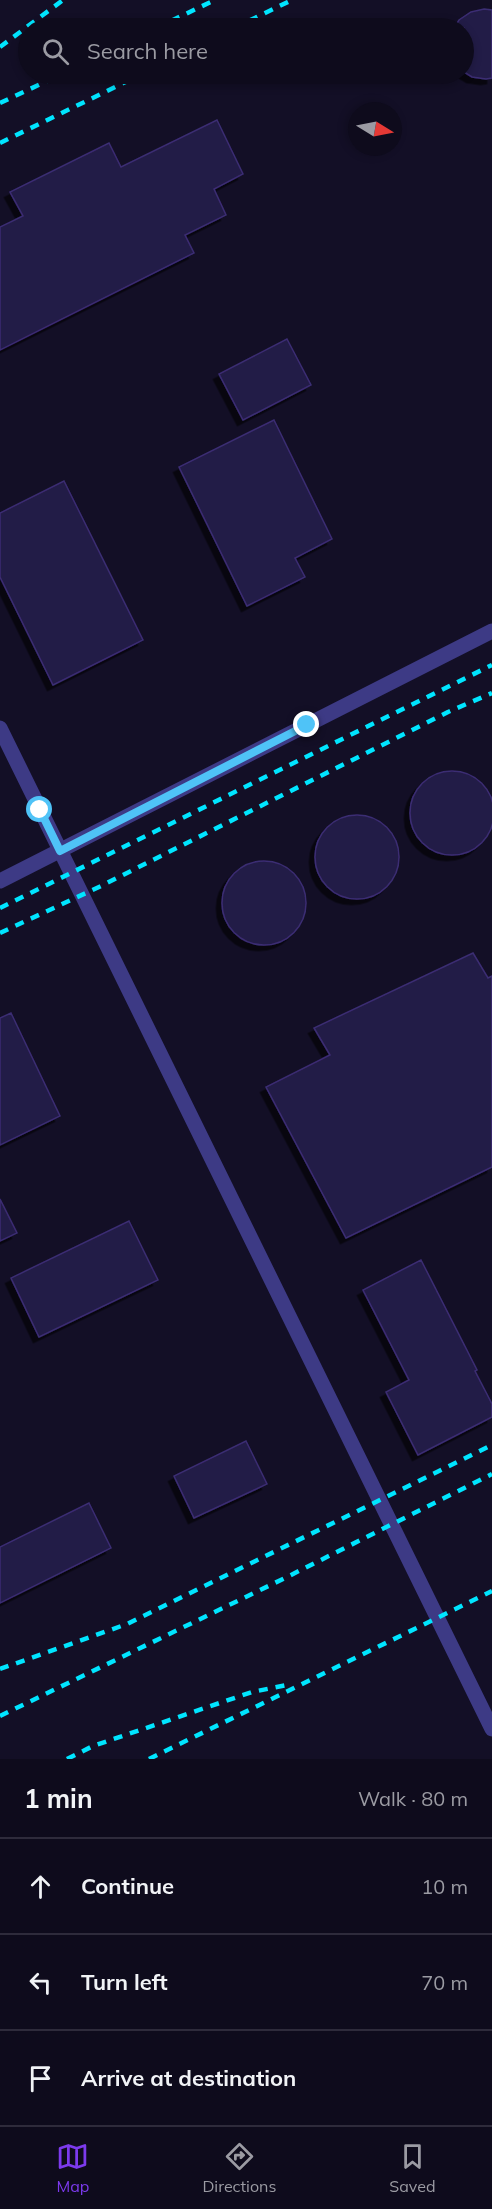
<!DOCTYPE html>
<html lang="en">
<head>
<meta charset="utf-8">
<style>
  body { margin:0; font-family:Mulish,sans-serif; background:#171425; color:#f1f3f6 }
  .compass { position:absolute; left:348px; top:102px; width:54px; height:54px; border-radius:50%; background:#0e0b1c; box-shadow:0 3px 9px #0003; rotate:100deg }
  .stop { position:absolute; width:18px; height:18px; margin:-14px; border:4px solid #4fc3f7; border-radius:50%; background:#fff }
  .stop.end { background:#4fc3f7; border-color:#fff; box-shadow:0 2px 6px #0008 }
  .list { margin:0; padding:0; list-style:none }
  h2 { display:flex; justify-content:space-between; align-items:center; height:78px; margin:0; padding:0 24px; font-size:26px }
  h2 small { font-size:20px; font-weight:400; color:#9b9ba3 }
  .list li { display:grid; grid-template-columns:39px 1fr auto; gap:18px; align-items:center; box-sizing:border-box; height:96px; padding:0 24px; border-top:2px solid #2e2b3b }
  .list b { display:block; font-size:22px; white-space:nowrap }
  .list em { font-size:20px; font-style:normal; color:#9b9ba3 }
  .icon { flex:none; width:33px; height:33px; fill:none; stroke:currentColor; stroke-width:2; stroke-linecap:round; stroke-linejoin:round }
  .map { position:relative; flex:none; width:492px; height:1759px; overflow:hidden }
  .search { position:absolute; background:#0e0b1c; box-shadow:0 3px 9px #0003; left:18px; right:18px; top:18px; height:66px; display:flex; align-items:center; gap:15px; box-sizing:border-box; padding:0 21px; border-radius:33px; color:#9b9ba3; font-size:22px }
  .sheet { height:366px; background:#0e0b1c }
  nav { display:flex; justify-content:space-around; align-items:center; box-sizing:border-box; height:84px; border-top:2px solid #2e2b3b; background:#0e0b1c; font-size:16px; color:#9b9ba3 }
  nav a { display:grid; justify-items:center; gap:3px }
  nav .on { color:#7c3aed }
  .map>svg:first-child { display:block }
</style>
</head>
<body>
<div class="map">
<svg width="492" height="1759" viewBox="0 0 492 1759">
  <defs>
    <filter id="shadow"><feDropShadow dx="-5.5" dy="5.5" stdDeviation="0" flood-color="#0009"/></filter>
  </defs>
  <rect width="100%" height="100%" fill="#130f26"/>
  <g fill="#241b47" stroke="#3b2d73" stroke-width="1.5" filter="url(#shadow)">
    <path d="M484 9 492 10V78L486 79 472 77 464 72V28H454L459 20 471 12Z"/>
    <path d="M217 120 243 174 214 189 226 215 185 235 194 253 0 350V227L23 216 10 192 109 143 121 167Z"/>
    <path d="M287 339 311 385 243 420 219 374Z"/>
    <path d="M274 420 332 539 295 558 305 577 247 606 179 467Z"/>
    <path d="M64 481 143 640 53 685 0 577V513Z"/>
    <circle cx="452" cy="813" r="42"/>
    <circle cx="357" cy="857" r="42"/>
    <circle cx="264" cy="903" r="42"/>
    <path d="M473 953 488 978 492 976V1167L346 1238 266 1087 330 1055 314 1028Z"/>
    <path d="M11 1013 60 1116 0 1145V1018Z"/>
    <path d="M0 1199 17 1233 0 1241Z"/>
    <path d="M129 1221 158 1280 39 1337 11 1278Z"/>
    <path d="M421 1260 477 1370 475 1371 492 1404V1417L418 1455 386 1392 409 1380 363 1290Z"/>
    <path d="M246 1441 267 1484 194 1518 174 1476Z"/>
    <path d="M89 1503 111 1548 0 1603V1547Z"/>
  </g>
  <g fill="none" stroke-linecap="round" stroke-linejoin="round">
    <g stroke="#3d3a85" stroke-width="15">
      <path d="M0 728 492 1729"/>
      <path d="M0 881 492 631"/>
    </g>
    <g stroke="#00e5ff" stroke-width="4.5" stroke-dasharray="9 8" stroke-linecap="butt">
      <path d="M156 28 215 0"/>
      <path d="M234 28 292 0"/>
      <path d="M0 47 63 0"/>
      <path d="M0 103 62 74"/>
      <path d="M0 143 142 74"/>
      <path d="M0 908 492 665"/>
      <path d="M0 933 101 886 448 712 492 693"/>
      <path d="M0 1669 127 1624 492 1445"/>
      <path d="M0 1716 287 1577 492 1474"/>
      <path d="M67 1759 93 1746 252 1692 292 1684"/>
      <path d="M149 1759 492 1591"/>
    </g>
  </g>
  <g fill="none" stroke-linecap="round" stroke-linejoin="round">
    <path stroke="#4fc3f7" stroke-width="8" d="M40 810 60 851 307 725"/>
  </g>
</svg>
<svg class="compass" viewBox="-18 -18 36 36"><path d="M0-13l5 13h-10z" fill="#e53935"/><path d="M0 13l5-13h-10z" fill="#9b9ba3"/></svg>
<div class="stop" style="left:40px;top:810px"></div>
<div class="stop end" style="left:307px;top:725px"></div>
<div class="search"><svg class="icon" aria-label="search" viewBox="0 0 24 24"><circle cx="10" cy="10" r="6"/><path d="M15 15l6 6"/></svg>Search here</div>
</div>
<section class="sheet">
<h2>1 min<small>Walk · 80 m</small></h2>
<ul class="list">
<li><svg class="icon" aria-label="ahead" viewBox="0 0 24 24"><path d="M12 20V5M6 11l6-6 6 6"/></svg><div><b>Continue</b></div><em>10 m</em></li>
<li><svg class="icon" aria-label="left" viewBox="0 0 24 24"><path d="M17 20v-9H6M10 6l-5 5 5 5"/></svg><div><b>Turn left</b></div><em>70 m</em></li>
<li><svg class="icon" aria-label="arrive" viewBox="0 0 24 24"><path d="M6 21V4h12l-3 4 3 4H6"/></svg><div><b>Arrive at destination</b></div></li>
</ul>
</section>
<nav>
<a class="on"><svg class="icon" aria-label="map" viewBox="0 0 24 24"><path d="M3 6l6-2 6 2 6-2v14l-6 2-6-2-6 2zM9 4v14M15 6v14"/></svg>Map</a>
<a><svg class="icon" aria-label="directions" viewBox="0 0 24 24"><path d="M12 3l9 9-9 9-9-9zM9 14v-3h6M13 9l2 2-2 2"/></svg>Directions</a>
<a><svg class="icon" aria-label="saved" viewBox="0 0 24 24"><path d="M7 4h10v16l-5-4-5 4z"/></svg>Saved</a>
</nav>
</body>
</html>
